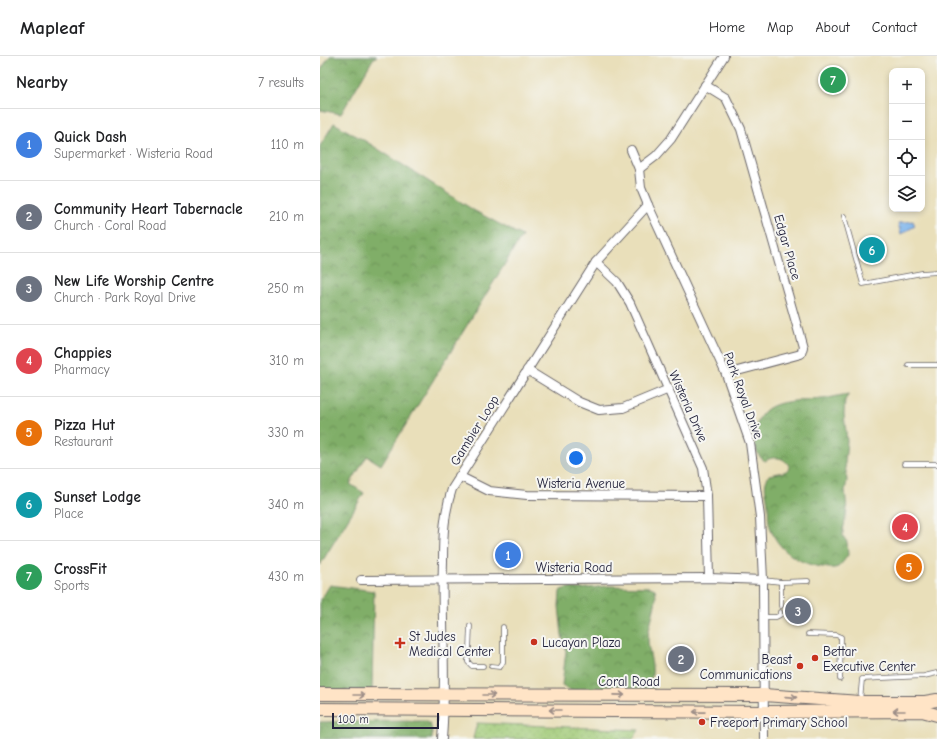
<!DOCTYPE html>
<html lang="en">
<head>
<meta charset="utf-8">
<style>
  body { margin:0; font-family:"Comic Neue",sans-serif; background:#f2f2f2; color:#202124 }
  .controls { position:absolute; right:12px; top:12px; display:grid; overflow:hidden; border-radius:8px; box-shadow:0 2px 6px #0003 }
  .controls button { width:36px; height:36px; display:grid; place-items:center; padding:0; border:0; border-bottom:1px solid #e0e0e0; background:#fff; color:#202124; font:20px sans-serif }
  .scale { position:absolute; left:12px; bottom:10px; width:107px; box-sizing:border-box; padding-left:4px; border:2px solid #22223b; border-top:0; font-size:11px; line-height:14px; white-space:nowrap; color:#22223b; -webkit-text-stroke:3px #f6f6f2; paint-order:stroke }
  .you { position:absolute; left:256px; top:402px; width:14px; height:14px; margin:-10px; border:3px solid #fff; border-radius:50%; background:#1a73e8; box-shadow:0 0 0 6px #1a73e833 }
  .badge { display:grid; place-items:center; width:26px; height:26px; border-radius:50%; background:#0f766e; color:#fff; font-size:13px; font-weight:700 }
  .pin { position:absolute; translate:-50% -50%; border:2px solid #fff; box-shadow:0 1px 4px #0006 }
  .list { margin:0; padding:0; list-style:none }
  h2 { display:flex; justify-content:space-between; align-items:center; height:52px; margin:0; padding:0 16px; font-size:17px }
  h2 small { font-size:13px; font-weight:400; color:#757577 }
  .list li { display:grid; grid-template-columns:26px 1fr auto; gap:12px; align-items:center; box-sizing:border-box; height:72px; padding:0 16px; border-top:1px solid #e0e0e0 }
  .list b { display:block; font-size:15px; white-space:nowrap }
  .list p { margin:0; font-size:13px; white-space:nowrap; color:#757577 }
  .list em { font-size:13px; font-style:normal; color:#757577 }
  .icon { flex:none; width:22px; height:22px; fill:none; stroke:currentColor; stroke-width:2; stroke-linecap:round; stroke-linejoin:round }
  .map { position:relative; flex:none; width:617px; height:683px; overflow:hidden }
  header { display:flex; align-items:center; gap:24px; box-sizing:border-box; height:56px; padding:0 20px; background:#fff; border-bottom:1px solid #e0e0e0 }
  header strong { font-size:19px }
  nav { display:flex; gap:22px; margin-inline-start:auto; font-size:14px }
  main { display:flex }
  aside { flex:1; background:#fff }
  .map>svg:first-child { display:block }
</style>
</head>
<body>
<header>
<strong>Mapleaf</strong>
<nav><a>Home</a><a>Map</a><a>About</a><a>Contact</a></nav>
</header>
<main>
<aside>
<h2>Nearby<small>7 results</small></h2>
<ul class="list">
<li><span class="badge" style="background:#3f7fe0">1</span><div><b>Quick Dash</b><p>Supermarket · Wisteria Road</p></div><em>110 m</em></li>
<li><span class="badge" style="background:#6b7280">2</span><div><b>Community Heart Tabernacle</b><p>Church · Coral Road</p></div><em>210 m</em></li>
<li><span class="badge" style="background:#6b7280">3</span><div><b>New Life Worship Centre</b><p>Church · Park Royal Drive</p></div><em>250 m</em></li>
<li><span class="badge" style="background:#e0444e">4</span><div><b>Chappies</b><p>Pharmacy</p></div><em>310 m</em></li>
<li><span class="badge" style="background:#e8710a">5</span><div><b>Pizza Hut</b><p>Restaurant</p></div><em>330 m</em></li>
<li><span class="badge" style="background:#0f9aa8">6</span><div><b>Sunset Lodge</b><p>Place</p></div><em>340 m</em></li>
<li><span class="badge" style="background:#2e9e5b">7</span><div><b>CrossFit</b><p>Sports</p></div><em>430 m</em></li>
</ul>
</aside>
<div class="map">
<svg width="617" height="683" viewBox="0 0 617 683">
  <defs>
    <pattern id="forest-crowns" width="20" height="18" patternUnits="userSpaceOnUse"><rect width="20" height="18" fill="#80ae67"/><path d="M2 6a3 3 0 1 1 6 0M12 15a3 3 0 1 1 6 0" fill="none" stroke="#688d56"/></pattern>
    <pattern id="park-dots" width="8" height="8" patternUnits="userSpaceOnUse"><rect width="8" height="8" fill="#a0ca76"/><path d="M2 2h.1M6 6h.1" fill="none" stroke="#8aad67" stroke-width="1.8" stroke-linecap="round"/></pattern>
    <pattern id="water-ripples" width="26" height="14" patternUnits="userSpaceOnUse"><rect width="26" height="14" fill="#7db4ec"/><path d="M2 4q2-2 4 0t4 0M15 11q2-2 4 0t4 0" fill="none" stroke="#6692c0"/></pattern>
  </defs>
  <rect width="100%" height="100%" fill="#f6f6f2"/>
  <filter id="ink" filterUnits="userSpaceOnUse"><feTurbulence type="fractalNoise" baseFrequency=".025" numOctaves="2"/><feDisplacementMap in="SourceGraphic" scale="8" xChannelSelector="R" yChannelSelector="G"/><feConvolveMatrix kernelMatrix="1 2 1 2 8 2 1 2 1" color-interpolation-filters="sRGB"/></filter>
  <filter id="wash" filterUnits="userSpaceOnUse"><feTurbulence type="fractalNoise" baseFrequency=".012" numOctaves="4" result="noise"/><feDisplacementMap in="SourceGraphic" scale="16" xChannelSelector="R" yChannelSelector="G"/><feGaussianBlur stdDeviation="0.9" result="paint"/><feColorMatrix in="noise" values="0 0 0 0 0 0 0 0 0 0 0 0 0 0 0 0 0 1.4 0 .05"/><feComposite in="paint" operator="in"/></filter>
  <g filter="url(#wash)">
    <rect width="100%" height="100%" fill="#e9dfba"/>
    <g fill="url(#forest-crowns)" stroke="#516851">
      <path d="M10 0H57L53 3 21 58 0 54V15Z"/>
      <path d="M14 67 47 86 155 155 202 180 61 409 47 400 30 428 44 437 0 509V90Z"/>
      <path d="M529 338 525 344 524 358 527 385 525 407 527 425 525 434 527 454 523 475V480L527 486 528 499C525 503 522 508 518 511 513 513 508 512 503 511 482 509 460 496 452 476 447 464 449 460 448 449 447 436 442 431 449 419L464 416 470 413C467 401 454 399 445 405 437 400 434 391 435 381 436 341 472 346 502 343 511 342 520 339 529 338Z"/>
      <path d="M10 529 54 535 52 634 0 635V545Z"/>
      <path d="M287 530 330 531 335 533C339 547 328 567 328 583 328 597 336 613 330 626L334 633 251 635 242 629 246 595 242 579 239 550 240 536 241 534 247 532 260 533Z"/>
      <path d="M105 665C113 668 112 675 112 683H0V666Z"/>
    </g>
    <path fill="url(#park-dots)" stroke="#617658" d="M157 667 319 674 313 683H153Z"/>
    <path fill="url(#water-ripples)" stroke="#506b94" d="M593 165 595 170 581 178 578 167Z"/>
  </g>
  <g filter="url(#ink)">
    <g fill="none" stroke-linecap="round" stroke-linejoin="round">
      <g stroke="#686467" stroke-width="5.5">
        <g id="lane">
          <path d="M524 160 543 228 602 217 617 216"/>
          <path d="M588 309H617"/>
          <path d="M584 408H617"/>
          <path d="M443 524 461 526 488 525"/>
          <path d="M461 550V526"/>
          <path d="M444 561H456L460 559V556"/>
          <path d="M488 578 516 579 521 581 520 623"/>
          <path d="M149 594 150 570"/>
          <path d="M148 603V606L152 610H163"/>
          <path d="M171 610 180 611 183 606V571"/>
          <path d="M540 645 542 623 604 620 617 617"/>
        </g>
      </g>
      <g stroke="#686467" stroke-width="10">
        <g id="street">
          <path d="M385 29 406 42 421 73 483 291 481 298 406 318"/>
          <path d="M311 94 319 113 321 132 328 149 406 318 430 387 440 461 443 524 444 683"/>
          <path d="M319 113 336 100 351 83 404 0"/>
          <path d="M276 206 297 226 310 247 383 412 387 440 389 522"/>
          <path d="M207 314 259 346 279 354 303 352 349 333"/>
          <path d="M139 420 169 435 207 439 387 440"/>
          <path d="M41 524 389 522 443 524"/>
          <path d="M122 683C127 624 121 564 123 505 123 480 124 457 132 433L276 206 328 149"/>
        </g>
      </g>
      <g stroke="#686467" stroke-width="14">
        <g id="secondary">
          <path d="M0 638 444 639 540 646H605L617 644"/>
          <path d="M0 653 444 656 602 655 617 659"/>
        </g>
      </g>
      <use href="#lane" stroke="#fff" stroke-width="4"/>
      <use href="#street" stroke="#fff" stroke-width="8"/>
      <use href="#secondary" stroke="#ffe4c6" stroke-width="12"/>
    </g>
    <defs><path id="oneway-shaft" d="M-6 0H5M1.5-3L5.5 0L1.5 3" fill="none" stroke-width="1.6" stroke-linecap="round" stroke-linejoin="round"/></defs>
    <g stroke="#9c8d87">
      <use href="#oneway-shaft" transform="translate(39 639)"/>
      <use href="#oneway-shaft" transform="translate(169 639)"/>
      <use href="#oneway-shaft" transform="translate(299 639) rotate(1)"/>
      <use href="#oneway-shaft" transform="translate(471 641) rotate(4)"/>
      <use href="#oneway-shaft" transform="translate(235 654) rotate(-180)"/>
      <use href="#oneway-shaft" transform="translate(579 655) rotate(-180)"/>
      <use href="#oneway-shaft" transform="translate(379 656) rotate(-179)"/>
    </g>
  </g>
  <g fill="#c8321e" stroke="#f6f6f2" stroke-width="1.5">
    <circle cx="214" cy="586" r="4"/>
    <path d="M78 581h4v4h4v4h-4v4h-4v-4h-4v-4h4z"/>
    <circle cx="495" cy="602" r="4"/>
    <circle cx="480" cy="610" r="4"/>
    <circle cx="382" cy="666" r="4"/>
  </g>
  <g text-anchor="middle" stroke-width="4" stroke-linejoin="round" paint-order="stroke">
    <g font-size="13" fill="#22223b" stroke="#f6f6f2">
      <text transform="translate(468 191) rotate(74)" y="5">Edgar Place</text>
      <text transform="translate(424 339) rotate(70)" y="5">Park Royal Drive</text>
      <text transform="translate(369 350) rotate(66)" y="5">Wisteria Drive</text>
      <text transform="translate(154 374) rotate(-58)" y="5">Gambier Loop</text>
      <text x="261" y="432">Wisteria Avenue</text>
      <text x="254" y="516">Wisteria Road</text>
      <text x="309" y="630">Coral Road</text>
    </g>
    <g font-size="13" fill="#22223b" stroke="#f6f6f2" text-anchor="start">
      <text x="89" y="585">St Judes<tspan x="89" dy="15">Medical Center</tspan></text>
      <text x="222" y="591">Lucayan Plaza</text>
      <text x="503" y="600">Bettar<tspan x="503" dy="15">Executive Center</tspan></text>
      <text x="472" y="608" text-anchor="end">Beast<tspan x="472" dy="15">Communications</tspan></text>
      <text x="390" y="671">Freeport Primary School</text>
    </g>
  </g>
</svg>
<div class="controls">
<button>+</button>
<button>−</button>
<button><svg class="icon" aria-label="locate" viewBox="0 0 24 24"><circle cx="12" cy="12" r="6"/><path d="M12 2v4M12 18v4M2 12h4M18 12h4"/></svg></button>
<button><svg class="icon" aria-label="layers" viewBox="0 0 24 24"><path d="M12 4l9 5-9 5-9-5zM3 14l9 5 9-5"/></svg></button>
</div>
<div class="scale">100 m</div>
<div class="you"></div>
<div class="pin badge" style="left:188px;top:499px;background:#3f7fe0">1</div>
<div class="pin badge" style="left:361px;top:603px;background:#6b7280">2</div>
<div class="pin badge" style="left:478px;top:555px;background:#6b7280">3</div>
<div class="pin badge" style="left:585px;top:471px;background:#e0444e">4</div>
<div class="pin badge" style="left:589px;top:511px;background:#e8710a">5</div>
<div class="pin badge" style="left:552px;top:194px;background:#0f9aa8">6</div>
<div class="pin badge" style="left:513px;top:24px;background:#2e9e5b">7</div>
</div>
</main>
</body>
</html>
